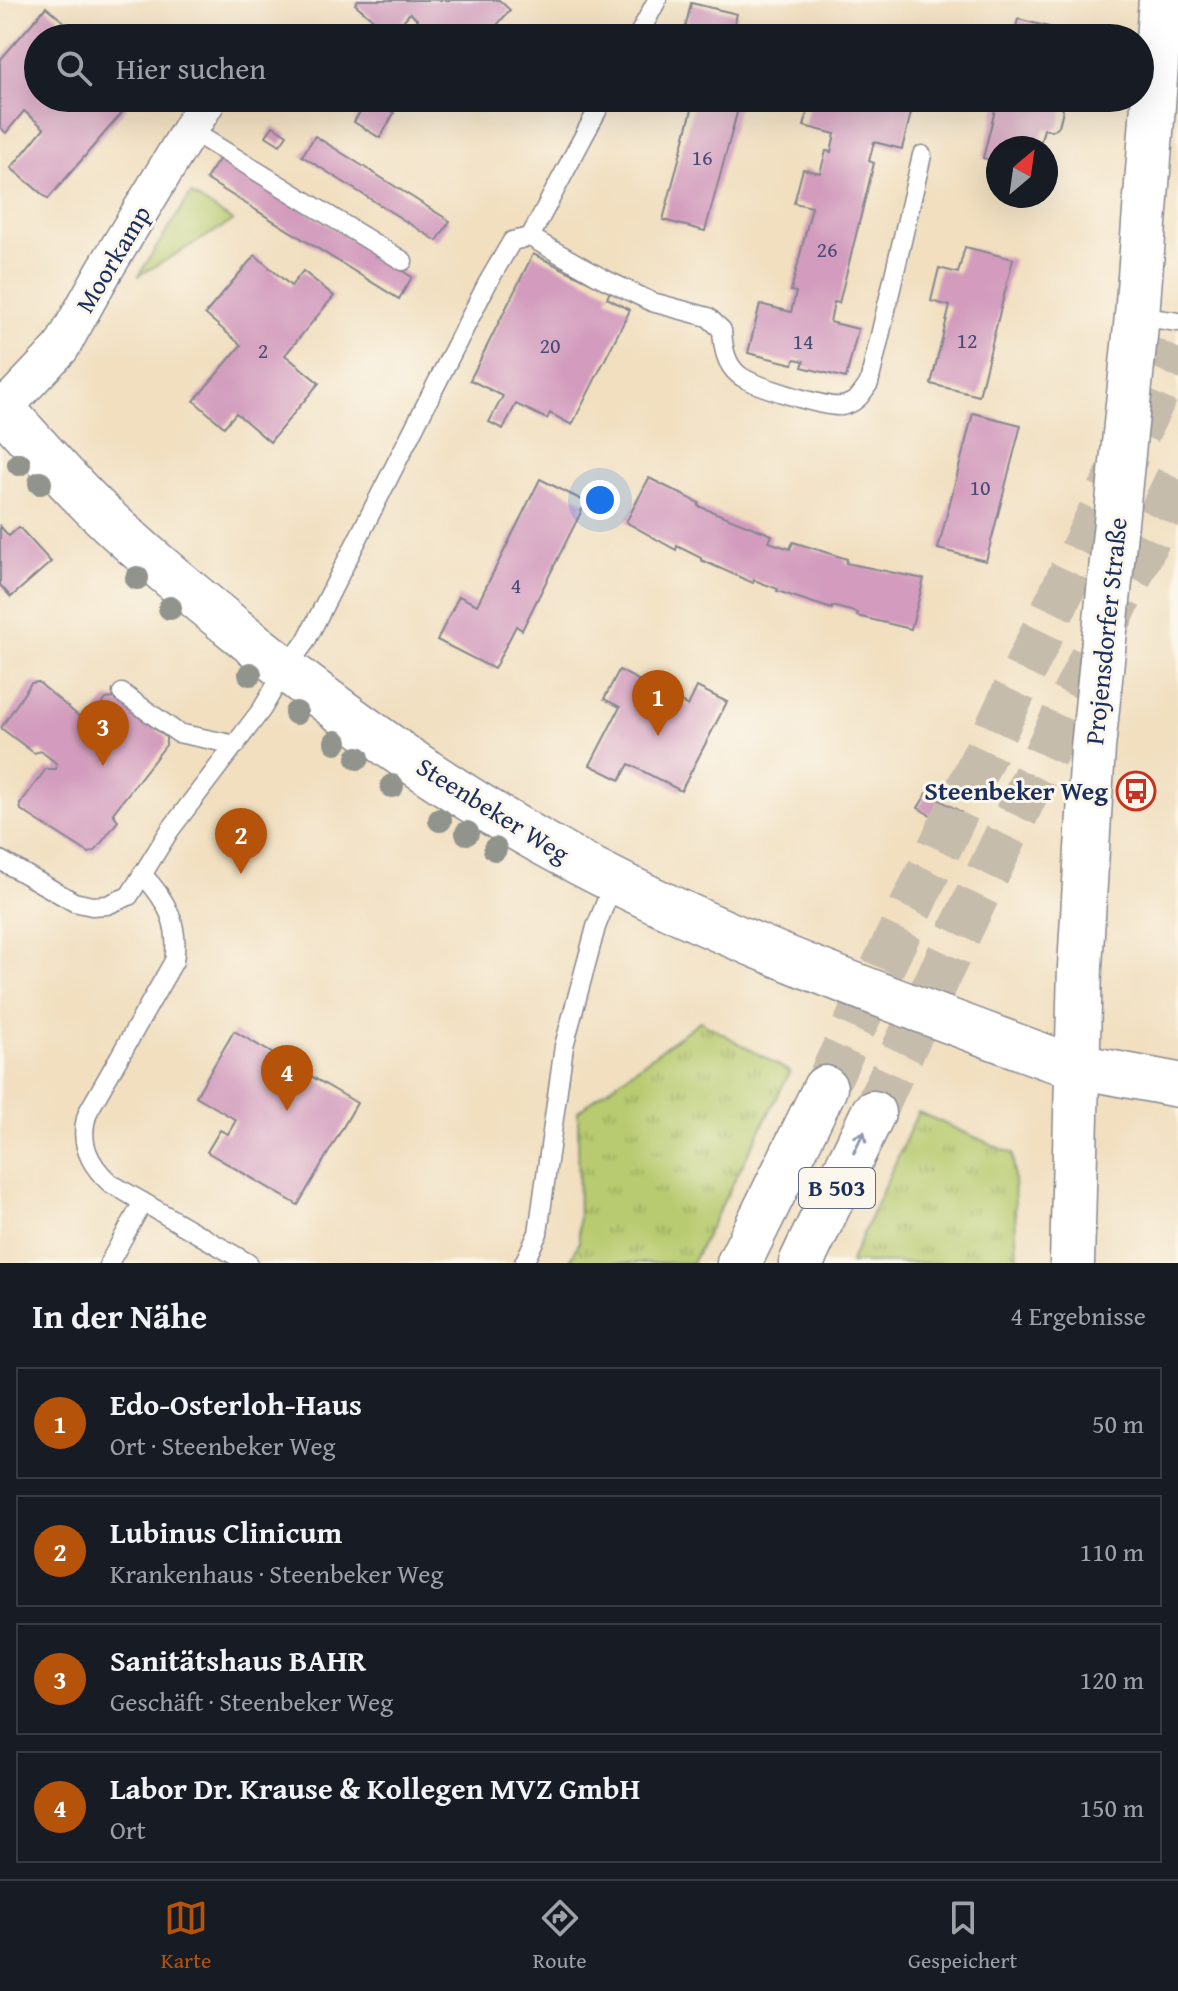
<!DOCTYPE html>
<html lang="de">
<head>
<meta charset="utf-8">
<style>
  body { margin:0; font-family:"Gentium Book Plus",serif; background:#242831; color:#f1f3f6 }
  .compass { position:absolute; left:986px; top:136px; width:72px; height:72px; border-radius:50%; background:#171b24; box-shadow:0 8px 32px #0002; rotate:29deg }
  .you { position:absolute; left:600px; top:500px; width:28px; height:28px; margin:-20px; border:6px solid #fff; border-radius:50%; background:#1a73e8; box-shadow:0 0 0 12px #1a73e833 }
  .badge { display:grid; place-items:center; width:52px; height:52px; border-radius:50%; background:#b45309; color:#fff; font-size:26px; font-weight:700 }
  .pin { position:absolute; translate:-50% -66px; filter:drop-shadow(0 2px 4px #0008) }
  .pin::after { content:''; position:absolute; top:42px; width:28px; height:24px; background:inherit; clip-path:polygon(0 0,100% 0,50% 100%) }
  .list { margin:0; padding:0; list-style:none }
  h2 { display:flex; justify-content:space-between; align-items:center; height:104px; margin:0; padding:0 32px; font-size:34px }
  h2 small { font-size:26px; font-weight:400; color:#9ea1a6 }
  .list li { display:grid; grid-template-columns:52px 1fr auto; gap:24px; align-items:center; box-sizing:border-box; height:112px; margin:0 16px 16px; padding:0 16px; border:2px solid #363941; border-radius:0px }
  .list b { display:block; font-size:30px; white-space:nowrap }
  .list p { margin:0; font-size:26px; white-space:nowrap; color:#9ea1a6 }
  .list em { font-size:26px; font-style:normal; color:#9ea1a6 }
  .icon { flex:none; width:44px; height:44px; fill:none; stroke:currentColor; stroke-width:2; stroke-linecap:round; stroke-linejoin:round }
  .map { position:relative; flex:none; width:1178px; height:1263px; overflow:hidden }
  .search { position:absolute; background:#171b24; box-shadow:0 8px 32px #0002; left:24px; right:24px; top:24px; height:88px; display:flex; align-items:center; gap:20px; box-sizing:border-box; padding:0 28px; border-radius:44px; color:#9ea1a6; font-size:30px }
  .sheet { height:616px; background:#171b24 }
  nav { display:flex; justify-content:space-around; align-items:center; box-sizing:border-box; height:112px; border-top:2px solid #363941; background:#171b24; font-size:22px; color:#9ea1a6 }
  nav a { display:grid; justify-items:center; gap:4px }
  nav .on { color:#b45309 }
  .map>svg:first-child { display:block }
</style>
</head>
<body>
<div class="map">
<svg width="1178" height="1263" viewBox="0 0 1178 1263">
  <defs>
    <pattern id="grass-tufts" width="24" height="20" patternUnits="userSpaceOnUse" patternTransform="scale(2)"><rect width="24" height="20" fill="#b8cb6f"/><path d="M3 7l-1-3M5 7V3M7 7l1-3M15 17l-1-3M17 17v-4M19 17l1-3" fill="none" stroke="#95a55e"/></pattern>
  </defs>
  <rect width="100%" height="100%" fill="#fbf7ec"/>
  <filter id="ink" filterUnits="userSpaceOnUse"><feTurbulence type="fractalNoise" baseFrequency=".0125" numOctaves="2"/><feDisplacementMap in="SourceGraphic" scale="16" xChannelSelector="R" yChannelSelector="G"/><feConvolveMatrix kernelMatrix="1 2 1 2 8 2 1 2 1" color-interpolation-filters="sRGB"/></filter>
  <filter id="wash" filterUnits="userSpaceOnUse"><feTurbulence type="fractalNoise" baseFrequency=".006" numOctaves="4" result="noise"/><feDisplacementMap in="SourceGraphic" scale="32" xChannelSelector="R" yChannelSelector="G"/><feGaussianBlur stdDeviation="1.8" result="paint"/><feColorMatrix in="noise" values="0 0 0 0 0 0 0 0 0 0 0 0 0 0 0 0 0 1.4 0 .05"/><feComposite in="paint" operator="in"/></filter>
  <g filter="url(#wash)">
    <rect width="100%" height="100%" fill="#f1dfc0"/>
    <g fill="url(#grass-tufts)" stroke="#6a7d66" stroke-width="2">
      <path d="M700 1021 790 1072 692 1263H569L579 1243 578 1111Z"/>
      <path d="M918 1112 1013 1154 1017 1263H850Z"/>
    </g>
    <path fill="#b8cb6f" stroke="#6a7d66" stroke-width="2" d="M191 194 233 221 138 276Z"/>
    <g id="blocks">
      <g fill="#d39cbe">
        <path d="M358 0H499L510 10 486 38H422L429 30 410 13 391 35 355 4Z"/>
        <path d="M691 3 737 14 731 38H683Z"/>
        <path d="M46 7 83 38H38V98H117L127 107 48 199 11 168 44 128 24 111 6 133 0 127V60Z"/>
        <path d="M1018 19 1068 32 1066 38H1013Z"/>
        <path d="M368 98 394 113 380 138 354 122Z"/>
        <path d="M695 98H741L705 231 663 220Z"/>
        <path d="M811 98H904L914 101 902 149 874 142 869 161 874 163 839 303 834 302 830 322 858 329 846 378 802 367 804 361 795 359 793 364 748 353 760 304 791 312 796 292 791 291 812 207 794 203 803 169 820 173 826 151 831 152 835 134 804 126Z"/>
        <path d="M998 98H1052L1063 110 1059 126 1052 131 1044 129 1039 148H998V162L983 158Z"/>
        <path d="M273 126 287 135 280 145 266 136Z"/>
        <path d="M315 136 450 221 437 241 302 156Z"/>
        <path d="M220 158 412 277 399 299 206 179Z"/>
        <path d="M965 247 1013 259 979 396 931 384 950 306 931 301 939 268 958 273Z"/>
        <path d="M533 254 610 292 607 298 630 310 572 425 550 413 547 419 516 404 503 429 489 422 503 396 470 380Z"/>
        <path d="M255 255 291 286 303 271 334 296 285 355 319 383 270 442 236 413 224 427 194 401 241 345 205 314Z"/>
        <path d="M973 413 1021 425 986 561 938 549Z"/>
        <path d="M649 478 699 503 698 506 772 535 769 542 790 549 793 542 847 559 846 563 924 579 911 629 857 616 858 613 832 606V609L777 591 778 589 754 580 753 583 701 560V558L677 546 676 550 626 522Z"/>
        <path d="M540 479 586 502 522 630 516 626 494 669 437 640 459 596 477 605Z"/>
        <path d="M0 526 9 536 19 527 51 562 11 597 0 585Z"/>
        <path d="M619 670 688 706 697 687 727 702 681 791 629 764 620 780 590 765 620 707 604 699Z"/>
        <path d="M38 682 87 723 106 699 114 698 166 737V745L113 813 118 821 95 851 89 853 21 810 20 804 46 769H56L57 764 41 751 34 753 1 728 31 683Z"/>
        <path d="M927 793 961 812 952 828 918 808Z"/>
        <path d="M234 1031 357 1103 298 1205 207 1152 220 1130 228 1134 236 1120 196 1096Z"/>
      </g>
    </g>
  </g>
  <g filter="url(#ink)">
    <use href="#blocks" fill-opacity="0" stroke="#86878f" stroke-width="2"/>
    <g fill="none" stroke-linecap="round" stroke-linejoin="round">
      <g stroke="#c6bcac" stroke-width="44" stroke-dasharray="44 22" stroke-linecap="butt">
        <path d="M825 1088 1178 348"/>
        <path d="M873 1113 1178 477"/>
      </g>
      <g stroke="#86878f" stroke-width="21">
        <g id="lane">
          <path d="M637 38 657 0"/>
          <path d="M190 130 403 261"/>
          <path d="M530 237 604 98"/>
          <path d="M1137 316 1178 322"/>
          <path d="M122 693 178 733 236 745"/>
          <path d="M0 860 74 902 92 906 107 905 129 896 170 830 262 709 285 670 306 641 487 284 512 241 530 237 602 278 652 302 708 317 722 330C723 346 725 364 739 375 751 385 826 408 841 406 856 404 862 394 869 383L922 155"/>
          <path d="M142 874C167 900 180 925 174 961L88 1112C78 1141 88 1163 110 1183L248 1263"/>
          <path d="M109 1263 143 1202"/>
          <path d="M524 1263 538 1233 564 1046 596 927 614 881"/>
        </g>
      </g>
      <g stroke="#86878f" stroke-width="39">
        <path id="street" d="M3 409 61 348 104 271 209 98"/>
      </g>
      <g stroke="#86878f" stroke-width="47">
        <g id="secondary">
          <path d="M0 406C27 436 53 465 81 494 129 543 183 587 236 630 343 716 456 798 578 862 727 941 888 998 1046 1057L1077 1066 1178 1085"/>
          <path d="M1072 1263 1080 967 1093 748 1137 316 1161 0"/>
        </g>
      </g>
      <g stroke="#86878f" stroke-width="47">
        <g id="highway">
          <path d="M739 1263 825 1088"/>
          <path d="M801 1263 873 1113"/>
        </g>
      </g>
      <use href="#lane" stroke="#fff" stroke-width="18"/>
      <use href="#street" stroke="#fff" stroke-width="36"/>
      <use href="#secondary" stroke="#fff" stroke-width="44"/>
      <use href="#highway" stroke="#fff" stroke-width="44"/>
    </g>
    <g fill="#91948c">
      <circle cx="19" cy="464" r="12"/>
      <circle cx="40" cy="483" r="12"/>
      <circle cx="137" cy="578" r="12"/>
      <circle cx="170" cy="608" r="12"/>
      <circle cx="250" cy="674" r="12"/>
      <circle cx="296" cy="713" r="12"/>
      <circle cx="336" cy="742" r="12"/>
      <circle cx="358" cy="758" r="12"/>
      <circle cx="392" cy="786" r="12"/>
      <circle cx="440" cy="820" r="12"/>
      <circle cx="467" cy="833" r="12"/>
      <circle cx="495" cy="849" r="12"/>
    </g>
    <defs><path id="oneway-shaft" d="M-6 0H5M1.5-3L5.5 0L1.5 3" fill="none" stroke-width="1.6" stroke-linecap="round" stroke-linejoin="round" transform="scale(2)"/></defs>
    <use stroke="#8d97ae" href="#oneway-shaft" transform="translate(859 1142) rotate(-64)"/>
  </g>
  <defs>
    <g id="bus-ring" transform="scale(2)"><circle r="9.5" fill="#fbf7ec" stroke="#c8321e" stroke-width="1.5"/><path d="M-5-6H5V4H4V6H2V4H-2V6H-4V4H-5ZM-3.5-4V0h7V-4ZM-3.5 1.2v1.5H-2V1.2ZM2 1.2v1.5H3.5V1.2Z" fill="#c8321e"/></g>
  </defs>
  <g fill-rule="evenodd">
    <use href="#bus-ring" x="1136" y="791"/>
  </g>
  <g text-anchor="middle" stroke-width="6" stroke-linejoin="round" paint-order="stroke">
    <g font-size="22" fill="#494a76">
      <text x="702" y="165">16</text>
      <text x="827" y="257">26</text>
      <text x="967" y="348">12</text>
      <text x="803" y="349">14</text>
      <text x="550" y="353">20</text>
      <text x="263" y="358">2</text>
      <text x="980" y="495">10</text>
      <text x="516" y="593">4</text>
    </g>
    <rect fill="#fbf7ec" stroke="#5e6b89" stroke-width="2" x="799" y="1168" width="76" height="40" rx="6"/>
    <g font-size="24" font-weight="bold" fill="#1b2f5e">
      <text x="837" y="1196">B 503</text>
    </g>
    <g font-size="26" fill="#1b2f5e" stroke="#fbf7ec">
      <text transform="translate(113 259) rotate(-59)" y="9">Moorkamp</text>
      <text transform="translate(1106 631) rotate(-84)" y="9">Projensdorfer Straße</text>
      <text transform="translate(493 810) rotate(32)" y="9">Steenbeker Weg</text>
    </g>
    <g font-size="26" font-weight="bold" fill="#1b2f5e" stroke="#fbf7ec" text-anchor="end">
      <text x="1108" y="800">Steenbeker Weg</text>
    </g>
  </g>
</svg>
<svg class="compass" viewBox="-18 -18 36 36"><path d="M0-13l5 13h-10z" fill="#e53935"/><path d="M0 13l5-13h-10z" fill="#9ea1a6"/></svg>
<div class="you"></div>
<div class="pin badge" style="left:658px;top:736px">1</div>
<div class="pin badge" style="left:241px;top:874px">2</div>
<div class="pin badge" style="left:103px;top:766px">3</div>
<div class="pin badge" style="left:287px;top:1111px">4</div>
<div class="search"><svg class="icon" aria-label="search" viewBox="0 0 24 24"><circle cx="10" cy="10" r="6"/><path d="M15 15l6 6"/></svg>Hier suchen</div>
</div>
<section class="sheet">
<h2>In der Nähe<small>4 Ergebnisse</small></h2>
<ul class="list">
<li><span class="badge">1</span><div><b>Edo-Osterloh-Haus</b><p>Ort · Steenbeker Weg</p></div><em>50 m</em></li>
<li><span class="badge">2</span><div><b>Lubinus Clinicum</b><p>Krankenhaus · Steenbeker Weg</p></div><em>110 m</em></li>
<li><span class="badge">3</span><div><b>Sanitätshaus BAHR</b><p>Geschäft · Steenbeker Weg</p></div><em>120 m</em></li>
<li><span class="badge">4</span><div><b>Labor Dr. Krause &amp; Kollegen MVZ GmbH</b><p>Ort</p></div><em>150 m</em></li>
</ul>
</section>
<nav>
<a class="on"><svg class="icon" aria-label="map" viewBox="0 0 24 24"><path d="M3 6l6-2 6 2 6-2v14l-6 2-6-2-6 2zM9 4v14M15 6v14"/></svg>Karte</a>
<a><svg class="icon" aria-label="directions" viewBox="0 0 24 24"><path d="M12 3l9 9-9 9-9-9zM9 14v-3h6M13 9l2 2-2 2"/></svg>Route</a>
<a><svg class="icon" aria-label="saved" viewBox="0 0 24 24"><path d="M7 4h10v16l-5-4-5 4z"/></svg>Gespeichert</a>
</nav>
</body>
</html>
